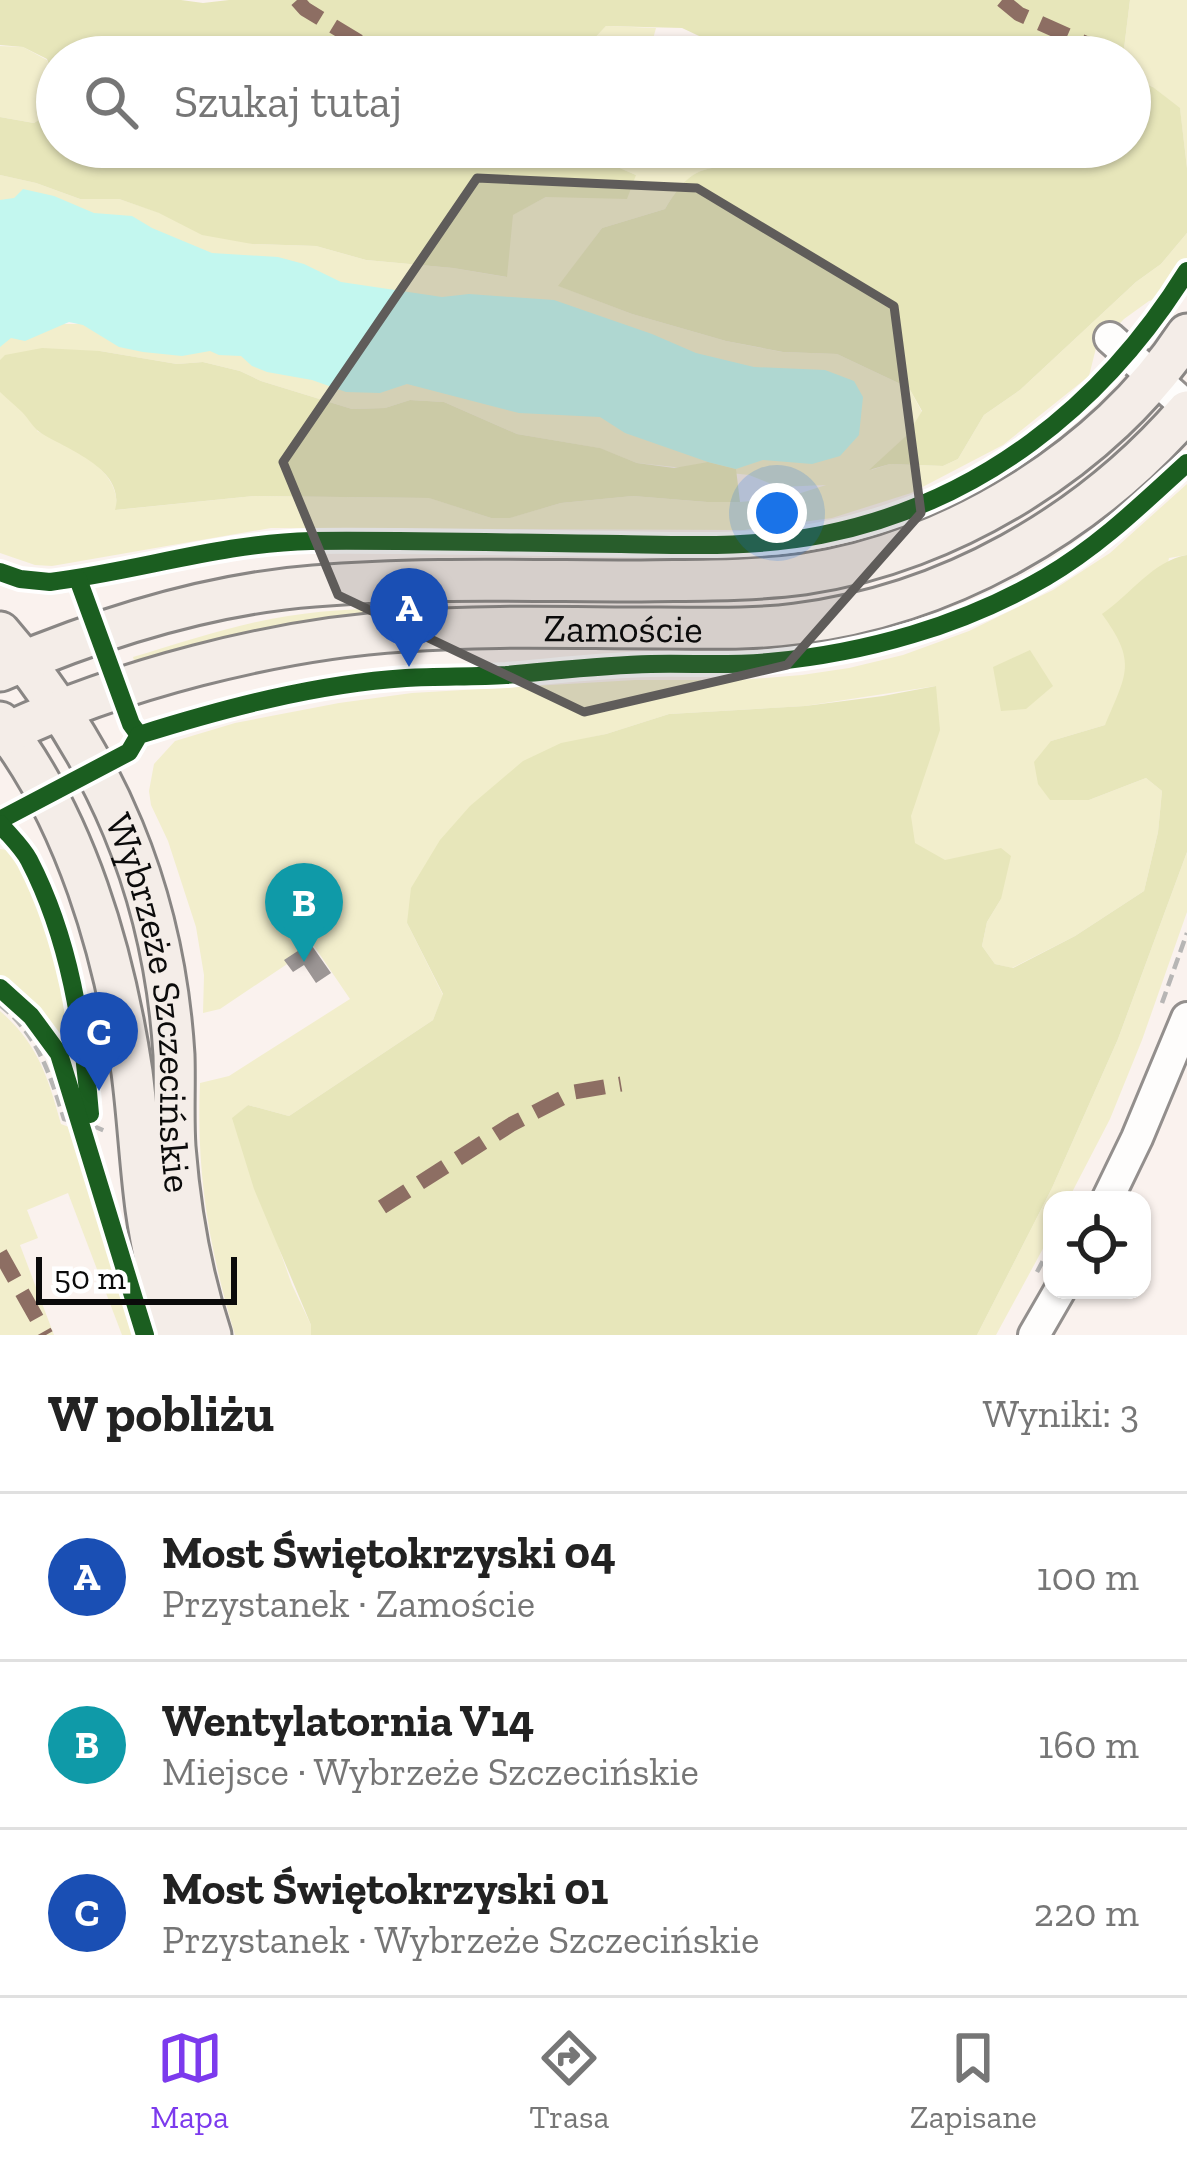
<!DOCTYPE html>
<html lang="pl">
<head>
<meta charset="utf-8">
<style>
  body { margin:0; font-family:"Zilla Slab",serif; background:#f6f6f6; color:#222 }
  .controls { position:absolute; right:36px; bottom:36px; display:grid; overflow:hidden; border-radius:24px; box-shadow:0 3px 9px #0004 }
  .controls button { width:108px; height:108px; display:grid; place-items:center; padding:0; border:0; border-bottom:3px solid #e0e0e0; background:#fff; color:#222; font:60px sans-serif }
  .scale { position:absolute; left:36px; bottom:30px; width:201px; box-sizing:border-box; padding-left:12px; border:6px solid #0b0b0b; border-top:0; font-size:33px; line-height:42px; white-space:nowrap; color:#0b0b0b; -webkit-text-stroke:9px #fff; paint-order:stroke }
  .you { position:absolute; left:777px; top:513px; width:42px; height:42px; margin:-30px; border:9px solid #fff; border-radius:50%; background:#1a73e8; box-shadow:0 0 0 18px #1a73e833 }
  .badge { display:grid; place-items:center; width:78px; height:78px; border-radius:50%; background:#7c3aed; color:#fff; font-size:39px; font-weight:700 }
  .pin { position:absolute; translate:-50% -99px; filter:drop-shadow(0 3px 6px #0008) }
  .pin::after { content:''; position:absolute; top:63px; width:42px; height:36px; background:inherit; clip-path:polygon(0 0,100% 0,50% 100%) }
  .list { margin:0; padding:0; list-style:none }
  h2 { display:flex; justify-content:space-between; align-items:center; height:156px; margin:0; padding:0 48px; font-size:51px }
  h2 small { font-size:39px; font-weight:400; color:#767676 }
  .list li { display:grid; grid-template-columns:78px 1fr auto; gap:36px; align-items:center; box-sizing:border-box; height:168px; padding:0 48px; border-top:3px solid #e0e0e0 }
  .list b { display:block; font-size:45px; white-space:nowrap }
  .list p { margin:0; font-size:39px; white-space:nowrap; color:#767676 }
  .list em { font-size:39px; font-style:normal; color:#767676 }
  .icon { flex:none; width:66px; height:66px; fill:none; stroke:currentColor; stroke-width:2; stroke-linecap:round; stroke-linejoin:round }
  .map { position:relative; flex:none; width:1187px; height:1335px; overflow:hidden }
  .search { position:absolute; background:#fff; box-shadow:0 3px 9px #0004; left:36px; right:36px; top:36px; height:132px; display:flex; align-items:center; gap:30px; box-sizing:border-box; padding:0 42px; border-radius:66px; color:#767676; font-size:45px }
  .sheet { height:660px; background:#fff }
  nav { display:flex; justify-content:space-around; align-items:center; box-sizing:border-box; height:168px; border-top:3px solid #e0e0e0; background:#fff; font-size:33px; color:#767676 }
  nav a { display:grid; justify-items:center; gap:6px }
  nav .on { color:#7c3aed }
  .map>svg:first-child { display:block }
</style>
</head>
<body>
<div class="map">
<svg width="1187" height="1335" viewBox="0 0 1187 1335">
  <rect width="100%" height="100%" fill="#faf2ee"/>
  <g fill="#f2eecc" fill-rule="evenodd">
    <path d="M1130 0H1187V168L1180 109 1153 87 1130 77V57H1123Z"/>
    <path d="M606 26 656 28 648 57H577Z"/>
    <path d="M0 46 23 47 47 60C53 77 60 91 55 109L34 123 0 117Z"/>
    <path d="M583 147H764L761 166C708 169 695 159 665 209L602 228 559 286 632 314 726 341 782 352 837 354 909 388 922 412 907 435 871 470 890 464 943 466 958 459 984 415 1020 390 1136 282 1161 264 1187 233V258L1163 297 1149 301 1124 319 1096 348 1089 376 1003 445 911 493 832 518 744 530 271 528 52 566 35 565 0 553V329L46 324H96L0 243V175L36 183 80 199H119L252 244 316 246 366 260 453 268 506 277 512 215 546 197 636 175 586 154ZM100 351 177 364 203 362 240 371 261 381 352 409 385 408 410 400 444 402 517 434 599 448 637 463 749 475 779 487 826 485 785 498 740 502H707L633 496 561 503 509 518H491L430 498 254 496 116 510C123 469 68 445 37 431Z"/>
    <path d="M1187 484V555L1169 558 1142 693 1105 725 1051 741 1089 800 1146 778 1162 791 1158 832 1144 891 1075 936 1012 968 995 964 982 946 987 922 1001 899 983 862 818 868 936 686 805 706 669 714 606 734 561 744 407 923 443 995 433 1020 289 1116 248 1105 233 1118 292 1285 311 1325V1335H235C209 1248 196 1173 200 1083L229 1076 350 999 314 946 220 1009 203 1013 204 975 196 927 168 841 151 805 149 791 154 764 175 741 235 723 339 703 412 693 635 680H739L802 675 849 668 903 655 969 631 1053 590 1110 553Z"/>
    <path d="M419 608V612L137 670 133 657C184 642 235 624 288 616 331 609 375 608 419 608Z"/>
    <path d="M12 846C31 866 39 895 48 921 68 982 79 1042 85 1106H81C62 1047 49 1021 0 981V849L7 850Z"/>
    <path d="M1187 852V912L1142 1040 1110 1119 1068 1200H1052V1232L996 1335H977L1052 1188 1118 1039Z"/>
    <path d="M0 1011C38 1044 48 1077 61 1124L77 1130 140 1335H122L68 1193 27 1210 38 1238 20 1245 54 1335H0Z"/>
  </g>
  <g fill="#e7e6ba">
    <path d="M0 0H181L203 3 229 0H1130L1123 57H727L729 50 682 28 606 26 577 57H57V87L47 59 23 47 0 45Z"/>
    <path d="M1130 77 1153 87 1180 108 1187 168V233L1161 264 1136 282 1020 390 984 415 958 459 943 466 890 464 869 470 907 435 922 411 909 388 837 354 783 352 726 341 632 314 558 286 602 228 665 209C695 159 707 169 761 166L764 147H1130Z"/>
    <path d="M57 103V147H583L587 154 636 175 627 199 546 197 513 215 507 277 453 268 366 260 316 246 252 244 202 235 159 213 119 199H80L36 183 0 175V117L34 123 55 109Z"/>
    <path d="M42 348 100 351 177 364 203 362 240 371 261 381 352 409 385 408 410 400 444 402 517 434 600 448 637 463 674 468 708 462 736 469 740 502H707L633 496 561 503 510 518H491L429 498 254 496 115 510C126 469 68 450 41 433 33 428 29 419 22 412 15 405 7 399 0 392V360L5 355Z"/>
    <path d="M1187 555V852L1118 1039 1052 1188 977 1335H311V1325L254 1189 232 1118 248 1105 289 1116 433 1020 443 994 407 923 411 888 440 840 470 806 523 761 561 743 606 734 669 714 805 706 883 696 936 686 940 730 911 816 915 843 945 860 1001 848 1011 856 1001 899 987 922 982 946 995 964 1013 968 1075 936 1144 891 1158 832 1162 791 1146 778 1089 800H1050L1038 784 1034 762 1051 741 1105 725C1127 673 1137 662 1102 614 1130 595 1154 560 1187 555Z"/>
    <path d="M1030 650 1053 686 1026 709 1001 711 993 667Z"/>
  </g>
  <path fill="#c3f7ef" d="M23 189 54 196 94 213 132 216 152 228 212 253 278 257 304 264 341 282 442 297 469 294 554 300 652 334 696 353 754 367 825 370 854 381 863 397 859 435 840 456 812 464 763 460 736 469 708 462 625 433 600 417 519 413 407 384 380 393 346 392 312 380 267 372 252 366 241 356 219 355 210 351 182 356 143 352 119 347 83 325 69 322 25 341 11 338 0 347V200L14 198Z"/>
  <path fill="#9c9695" d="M310 943 331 973 316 983 304 965 293 972 284 960Z"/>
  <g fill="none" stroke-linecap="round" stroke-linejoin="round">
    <g stroke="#938f8d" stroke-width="36">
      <g id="street">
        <path d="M1110 338 1187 407"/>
        <path d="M1107 1200 1137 1138 1187 1018"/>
        <path d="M1034 1335 1060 1290"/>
      </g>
    </g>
    <g stroke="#898684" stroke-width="45">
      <g id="secondary">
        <path id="s1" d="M0 632C106 755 164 892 174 1055 175 1086 173 1116 175 1147 180 1210 191 1274 211 1335"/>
        <path d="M0 671C98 629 208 594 314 586 423 577 533 581 641 581 696 580 750 581 804 574 950 553 1106 458 1187 334"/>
        <path d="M0 722C76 819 114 952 132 1072 138 1118 140 1164 146 1209 152 1252 162 1294 174 1335"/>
        <path id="s2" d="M0 736C117 680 275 639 404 631 489 625 574 628 659 628 704 628 751 630 796 624 948 605 1087 526 1187 411"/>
      </g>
    </g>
    <g stroke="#b7b6b5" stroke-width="4.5" stroke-dasharray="12 6" stroke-linecap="butt">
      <path d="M1162 1003 1187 933"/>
      <path d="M0 1005C38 1035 50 1074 64 1119L91 1125 105 1131"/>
      <path d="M1037 1272 1052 1244"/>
    </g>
    <use href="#street" stroke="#fefdfc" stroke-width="30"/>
    <use href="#secondary" stroke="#f4ede8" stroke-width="39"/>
    <g stroke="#8d6e63" stroke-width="15" stroke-dasharray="30 15" stroke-linecap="butt">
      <path d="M297 0 305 9 384 57"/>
      <path d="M1002 0 1019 14 1092 46"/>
      <path d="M865 147H869"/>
      <path d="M382 1207 512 1124 574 1092 621 1084"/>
      <path d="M0 1253 46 1335"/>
    </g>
    <g stroke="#fff" stroke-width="26">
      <g id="cycleway">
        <path d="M0 572 20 579 50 582C138 571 222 543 311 541 414 540 518 543 621 544 688 545 755 548 821 535 979 504 1103 406 1187 271"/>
        <path d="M78 579 131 724 139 735"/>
        <path d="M0 820 129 752 139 735C225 708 316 684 406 678 439 676 473 677 506 675 554 671 603 665 651 664 691 663 730 666 769 662 865 653 962 626 1046 577 1099 546 1142 504 1187 463"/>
        <path d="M0 824C10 836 22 847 29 860 70 939 83 1028 90 1114"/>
        <path d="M0 988 31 1016 59 1054 145 1335"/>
      </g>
    </g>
    <use href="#cycleway" stroke="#1b5e20" stroke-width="18"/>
  </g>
  <path fill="#5f5c5a" fill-opacity="0.2" stroke="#5f5c5a" stroke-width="9" stroke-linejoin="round" d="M477 178 697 188 894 306 921 513 787 665 584 712 338 595 283 462Z"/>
  <g text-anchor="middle" stroke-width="12" stroke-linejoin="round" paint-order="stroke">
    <g font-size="39" fill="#0b0b0b" stroke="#fff">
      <text dy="14" stroke="none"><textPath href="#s2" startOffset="639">Zamoście</textPath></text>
      <text dy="14" stroke="none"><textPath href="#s1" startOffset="411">Wybrzeże Szczecińskie</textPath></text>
    </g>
  </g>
</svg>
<div class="controls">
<button><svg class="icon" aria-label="locate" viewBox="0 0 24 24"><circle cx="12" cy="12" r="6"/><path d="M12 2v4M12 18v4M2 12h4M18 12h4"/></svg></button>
</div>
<div class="scale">50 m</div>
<div class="you"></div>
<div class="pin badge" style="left:409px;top:667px;background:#1a4fb4">A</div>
<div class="pin badge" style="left:304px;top:962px;background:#0f9aa8">B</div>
<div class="pin badge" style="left:99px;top:1091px;background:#1a4fb4">C</div>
<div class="search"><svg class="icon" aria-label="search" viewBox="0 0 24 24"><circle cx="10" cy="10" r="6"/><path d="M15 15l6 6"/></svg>Szukaj tutaj</div>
</div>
<section class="sheet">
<h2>W pobliżu<small>Wyniki: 3</small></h2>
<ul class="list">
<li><span class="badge" style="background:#1a4fb4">A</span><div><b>Most Świętokrzyski 04</b><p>Przystanek · Zamoście</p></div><em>100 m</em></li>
<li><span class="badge" style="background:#0f9aa8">B</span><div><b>Wentylatornia V14</b><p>Miejsce · Wybrzeże Szczecińskie</p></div><em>160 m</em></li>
<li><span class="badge" style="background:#1a4fb4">C</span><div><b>Most Świętokrzyski 01</b><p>Przystanek · Wybrzeże Szczecińskie</p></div><em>220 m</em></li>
</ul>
</section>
<nav>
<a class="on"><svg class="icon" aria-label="map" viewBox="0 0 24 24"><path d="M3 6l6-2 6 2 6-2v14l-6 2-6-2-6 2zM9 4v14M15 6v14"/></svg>Mapa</a>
<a><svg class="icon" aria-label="directions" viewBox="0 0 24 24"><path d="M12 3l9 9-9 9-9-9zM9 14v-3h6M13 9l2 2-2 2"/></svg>Trasa</a>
<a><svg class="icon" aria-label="saved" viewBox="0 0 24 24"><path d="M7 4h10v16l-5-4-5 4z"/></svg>Zapisane</a>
</nav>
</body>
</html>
